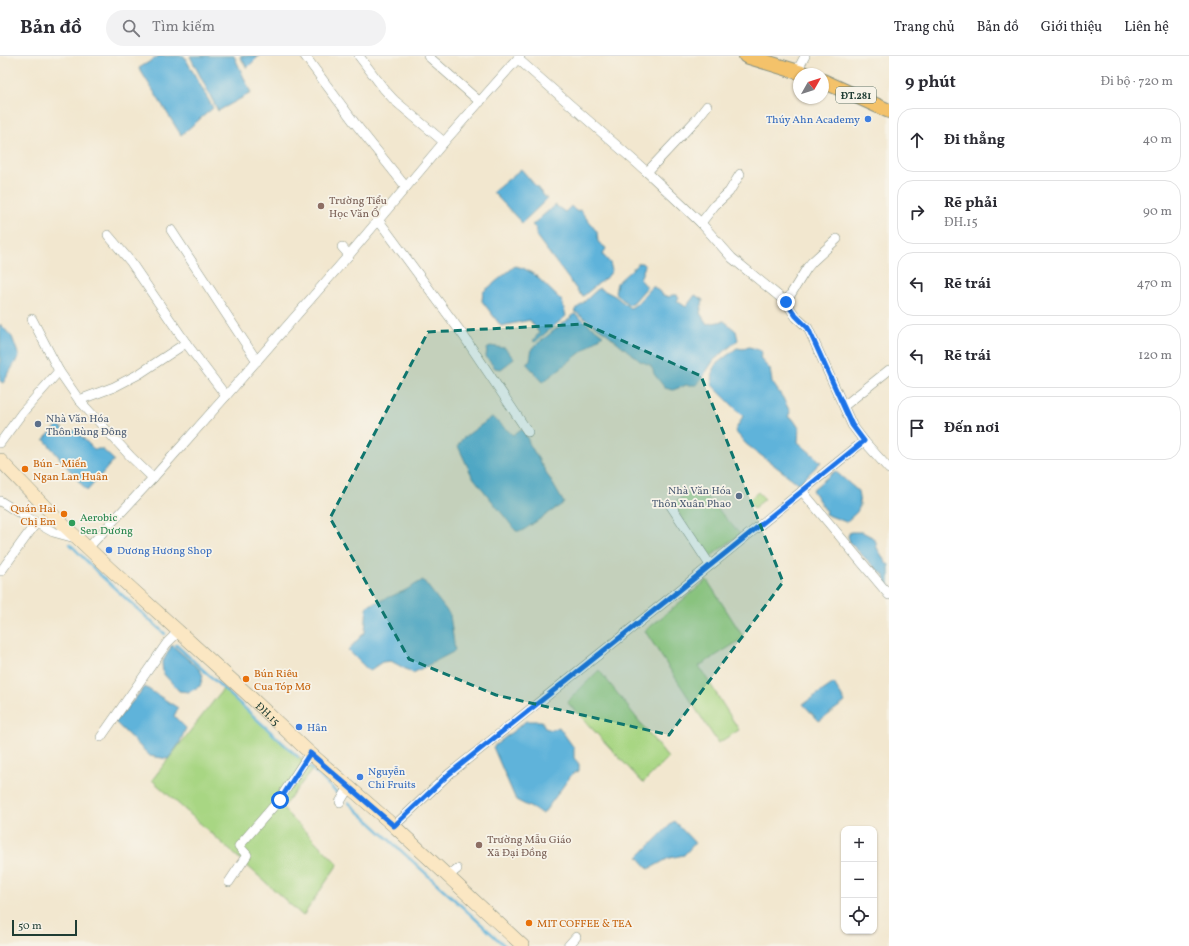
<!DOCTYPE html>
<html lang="vi">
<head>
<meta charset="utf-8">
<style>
  body { margin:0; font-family:Vollkorn,serif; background:#f2f2f3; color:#2b2b33 }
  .controls { position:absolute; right:12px; bottom:12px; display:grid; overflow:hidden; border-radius:8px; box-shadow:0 1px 3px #0004 }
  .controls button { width:36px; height:36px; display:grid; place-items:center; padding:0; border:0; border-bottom:1px solid #e1e1e2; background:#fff; color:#2b2b33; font:20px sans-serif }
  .compass { position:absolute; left:793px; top:12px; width:36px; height:36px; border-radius:50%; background:#fff; box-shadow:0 1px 3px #0004; rotate:51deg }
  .scale { position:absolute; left:12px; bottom:10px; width:65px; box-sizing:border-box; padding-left:4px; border:2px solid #1f3d34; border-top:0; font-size:11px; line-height:14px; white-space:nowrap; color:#1f3d34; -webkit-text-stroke:3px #f7f3e8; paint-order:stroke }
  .stop { position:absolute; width:12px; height:12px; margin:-9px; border:3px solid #1a73e8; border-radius:50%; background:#fff }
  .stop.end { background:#1a73e8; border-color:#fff; box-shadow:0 1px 4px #0008 }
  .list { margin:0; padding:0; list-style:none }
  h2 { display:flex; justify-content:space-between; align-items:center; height:52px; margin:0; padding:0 16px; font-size:17px }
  h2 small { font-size:13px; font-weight:400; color:#7c7c81 }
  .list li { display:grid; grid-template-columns:26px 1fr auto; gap:12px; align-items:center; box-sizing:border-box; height:64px; margin:0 8px 8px; padding:0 8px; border:1px solid #e1e1e2; border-radius:16px }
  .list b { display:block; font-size:15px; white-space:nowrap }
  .list p { margin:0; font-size:13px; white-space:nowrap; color:#7c7c81 }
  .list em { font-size:13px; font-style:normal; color:#7c7c81 }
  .icon { flex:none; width:22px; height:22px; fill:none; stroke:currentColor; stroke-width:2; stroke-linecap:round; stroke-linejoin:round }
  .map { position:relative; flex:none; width:889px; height:890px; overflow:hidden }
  header { display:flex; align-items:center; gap:24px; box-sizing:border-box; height:56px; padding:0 20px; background:#fff; border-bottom:1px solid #e1e1e2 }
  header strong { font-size:19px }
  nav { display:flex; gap:22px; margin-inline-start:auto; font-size:14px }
  .search { width:280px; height:36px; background:#f2f2f3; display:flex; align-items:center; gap:10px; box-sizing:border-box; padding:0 14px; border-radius:22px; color:#7c7c81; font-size:15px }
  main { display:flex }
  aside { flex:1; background:#fff }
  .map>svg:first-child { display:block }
</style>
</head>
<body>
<header>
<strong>Bản đồ</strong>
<div class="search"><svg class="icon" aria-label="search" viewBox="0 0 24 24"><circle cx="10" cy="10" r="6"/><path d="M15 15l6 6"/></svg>Tìm kiếm</div>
<nav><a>Trang chủ</a><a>Bản đồ</a><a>Giới thiệu</a><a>Liên hệ</a></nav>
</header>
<main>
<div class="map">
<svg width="889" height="890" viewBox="0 0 889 890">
  <rect width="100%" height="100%" fill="#f7f3e8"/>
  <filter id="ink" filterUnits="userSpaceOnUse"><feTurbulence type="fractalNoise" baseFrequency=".025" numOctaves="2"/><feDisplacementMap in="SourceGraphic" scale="8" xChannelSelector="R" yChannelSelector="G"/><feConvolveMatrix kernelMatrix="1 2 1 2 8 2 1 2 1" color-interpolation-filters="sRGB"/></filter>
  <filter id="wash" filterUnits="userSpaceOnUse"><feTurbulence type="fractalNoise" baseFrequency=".012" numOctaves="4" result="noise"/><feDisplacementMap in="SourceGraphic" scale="16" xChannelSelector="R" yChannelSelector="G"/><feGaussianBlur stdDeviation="0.9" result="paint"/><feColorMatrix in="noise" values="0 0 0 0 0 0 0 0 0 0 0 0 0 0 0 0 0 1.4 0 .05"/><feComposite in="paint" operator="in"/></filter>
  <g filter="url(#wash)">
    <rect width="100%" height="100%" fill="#f2e7cf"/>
    <g fill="#a8d683" stroke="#648a5c">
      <path d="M697 430 740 478 707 503 673 448Z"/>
      <path d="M758 436 765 443 754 452 748 445Z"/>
      <path d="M707 524 744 582 699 610 739 674 718 687 645 575Z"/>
      <path d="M599 614 668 702 643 727 567 646Z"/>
      <path d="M223 633 313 713 282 752 338 808 303 860 152 724Z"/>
    </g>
    <g fill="#5eb3da" stroke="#3e7887">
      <path d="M159 0H184L213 52 181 79 139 12Z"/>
      <path d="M190 0H234L251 37 218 55Z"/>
      <path d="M240 0H259L247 12Z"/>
      <path d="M521 113 547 143 522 167 493 136Z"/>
      <path d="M555 149 565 156 571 150 576 155 580 154 597 176 598 186 606 192 603 199 610 207 612 214 609 219 583 240 580 238 537 181 536 172 532 169Z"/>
      <path d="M639 207H642L645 210 640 223 647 231 634 246 629 249 615 237 617 227Z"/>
      <path d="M515 210 523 212 534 218 562 245 566 260 535 286 533 285 539 277 530 264 501 270 482 245 483 236Z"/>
      <path d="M653 230 663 239 669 241 672 239H677L679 241 677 245 686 251 695 239 703 244 700 257 707 268 724 265 736 275 738 284 714 304 697 329H686L673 334 665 332 654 318 653 314 650 309 640 305 606 277 574 255 599 232 615 240 630 252C640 248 645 236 653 230Z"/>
      <path d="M575 258 603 279 543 326 526 307 530 304 532 292Z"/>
      <path d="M0 268 12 281 19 300 3 327 0 325Z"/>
      <path d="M490 290 505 292 514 303 501 313 495 312 486 301 487 293Z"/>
      <path d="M749 291 760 294 762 296 760 301 764 307 770 313 772 326 783 342 790 356 788 361 793 363 799 372 798 386 821 406 799 428 746 388 735 375 743 360 712 329 713 313 716 308 737 292 743 293Z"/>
      <path d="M492 361 513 379 521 373 525 376 529 387 564 447 522 475H516L472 420 458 390 462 383Z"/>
      <path d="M59 368 66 379 75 374 94 393H102L114 404 87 435 44 383Z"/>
      <path d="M835 415 858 435 860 449 857 456 846 466 825 458 826 455 812 434Z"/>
      <path d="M850 476H862L872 481 876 486 877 492 887 508 889 509V532L883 518 876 513 850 487 848 480Z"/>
      <path d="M423 524 450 559 455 595 413 617 391 605 382 606 369 615 348 594 365 576 367 550 404 535Z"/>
      <path d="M172 589 200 614 203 620 200 630 189 636 179 635 163 617 162 607Z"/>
      <path d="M834 627 845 646 819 665 803 648Z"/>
      <path d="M145 631 178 652 174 660 186 672 179 688 168 703 150 700 115 666Z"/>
      <path d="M526 665H542L545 672 552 674 559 671 574 692V702L579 708V715L572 718 543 758 516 744 493 691Z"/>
      <path d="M674 765 695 787 684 799 669 802 649 813 638 801Z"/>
    </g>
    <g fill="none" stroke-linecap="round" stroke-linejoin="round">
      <g stroke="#5eb3da" stroke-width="2.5">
        <path d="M70 488 98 517 165 578"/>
        <path d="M176 589 298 701"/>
        <path d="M310 711 337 737"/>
        <path d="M348 746 505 890"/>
      </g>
    </g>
  </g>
  <g filter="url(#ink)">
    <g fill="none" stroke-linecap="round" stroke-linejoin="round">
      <g stroke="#889282" stroke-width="10">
        <g id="street">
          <path d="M305 0 354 66 406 131"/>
          <path d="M359 0 384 33 394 44 444 86"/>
          <path d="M428 0 480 46"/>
          <path d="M518 3 647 116 701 167 732 202 786 246 796 261 808 272 852 369 864 385 889 413"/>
          <path d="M797 15 805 0"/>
          <path d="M647 116 696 64 707 50"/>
          <path d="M379 165 463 279 528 376"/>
          <path d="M701 167 715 149 729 136 740 118"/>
          <path d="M171 174 257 305"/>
          <path d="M108 179 130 205 186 287 226 340"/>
          <path d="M342 191 349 199"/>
          <path d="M786 246 807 212 812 206 837 183"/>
          <path d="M32 263 59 315 79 344 131 401 153 422"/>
          <path d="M79 344 114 331 139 318 186 287"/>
          <path d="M844 350 889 314"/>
          <path d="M0 387 22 357 59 315"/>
          <path d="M802 435 889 539"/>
          <path d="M0 445 21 458 53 476 75 482"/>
          <path d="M671 450 710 509"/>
          <path d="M88 492 153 422 226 340 349 199 444 86 520 0"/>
          <path d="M0 514 1 515 36 467"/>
          <path d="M101 681 167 587 179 575"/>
          <path d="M340 746 349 731"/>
          <path d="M394 770 449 718 686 529 864 385"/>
          <path d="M447 821 457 813"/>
          <path d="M229 826 247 799 239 790 279 744 310 697"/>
          <path d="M568 890 576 881"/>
        </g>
      </g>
      <g stroke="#889282" stroke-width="14">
        <g id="secondary">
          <path id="s1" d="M0 404 54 460 109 512 243 634 310 697 394 770 523 890"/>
        </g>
      </g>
      <g stroke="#889282" stroke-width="16">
        <g id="primary">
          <path d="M746 0 805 18"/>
          <path d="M823 25 889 55"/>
        </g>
      </g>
      <use href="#street" stroke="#fff" stroke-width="9"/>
      <use href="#secondary" stroke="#fbe7c3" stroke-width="13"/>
      <use href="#primary" stroke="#f4c26a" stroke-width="14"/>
    </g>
  </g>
  <g fill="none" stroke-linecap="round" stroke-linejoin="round" filter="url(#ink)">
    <path stroke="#1a73e8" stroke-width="5" d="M280 744 310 697 394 770 449 718 686 529 864 385 852 369 808 272 796 260 786 246"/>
  </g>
  <path fill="#0f766e" fill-opacity="0.2" stroke="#0f766e" stroke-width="3" stroke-dasharray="8 5" stroke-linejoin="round" d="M585 268 701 320 783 526 669 679 496 639 409 603 330 462 428 276Z"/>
  <g fill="#3f7fe0" stroke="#f7f3e8" stroke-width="1.5">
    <circle cx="868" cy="63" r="4"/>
    <circle cx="109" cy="494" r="4"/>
    <circle cx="299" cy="671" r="4"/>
    <circle cx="360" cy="721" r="4"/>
  </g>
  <g fill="#8d6e63" stroke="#f7f3e8" stroke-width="1.5">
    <circle cx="321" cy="150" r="4"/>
    <circle cx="479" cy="789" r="4"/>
  </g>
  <g fill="#5c6f8a" stroke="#f7f3e8" stroke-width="1.5">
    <circle cx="38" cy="368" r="4"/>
    <circle cx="739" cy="440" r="4"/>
  </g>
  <g fill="#e8710a" stroke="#f7f3e8" stroke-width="1.5">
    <circle cx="25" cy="413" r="4"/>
    <circle cx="64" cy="458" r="4"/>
    <circle cx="246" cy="623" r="4"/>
    <circle cx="529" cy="867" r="4"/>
  </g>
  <circle fill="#2e9e5b" stroke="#f7f3e8" stroke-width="1.5" cx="72" cy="467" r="4"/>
  <g text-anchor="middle" stroke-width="3.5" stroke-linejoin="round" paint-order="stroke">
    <rect fill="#f7f3e8" stroke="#60746a" stroke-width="1" x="836" y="31" width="40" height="16" rx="3"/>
    <g font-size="10" font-weight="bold" fill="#1f3d34">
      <text x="856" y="43">ĐT.281</text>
    </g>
    <g font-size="11" fill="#366cbe" stroke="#f7f3e8" text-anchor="start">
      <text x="860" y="67" text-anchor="end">Thúy Ahn Academy</text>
      <text x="117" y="498">Dương Hương Shop</text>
      <text x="307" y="675">Hân</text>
      <text x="368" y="719">Nguyễn<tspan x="368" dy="13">Chi Fruits</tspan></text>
    </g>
    <g font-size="11" fill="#785e54" stroke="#f7f3e8" text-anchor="start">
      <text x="329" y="148">Trường Tiểu<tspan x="329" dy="13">Học Văn Ổ</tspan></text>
      <text x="487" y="787">Trường Mẫu Giáo<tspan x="487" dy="13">Xã Đại Đồng</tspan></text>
    </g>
    <g font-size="11" fill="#4e5e75" stroke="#f7f3e8" text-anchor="start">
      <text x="46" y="366">Nhà Văn Hóa<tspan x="46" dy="13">Thôn Bùng Đông</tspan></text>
      <text x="731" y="438" text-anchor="end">Nhà Văn Hóa<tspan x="731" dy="13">Thôn Xuân Phao</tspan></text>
    </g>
    <g font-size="11" fill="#c56008" stroke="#f7f3e8" text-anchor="start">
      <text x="33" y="411">Bún - Miến<tspan x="33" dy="13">Ngan Lan Huân</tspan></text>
      <text x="56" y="456" text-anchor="end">Quán Hai<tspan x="56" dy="13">Chị Em</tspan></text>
      <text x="254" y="621">Bún Riêu<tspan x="254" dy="13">Cua Tóp Mỡ</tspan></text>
      <text x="537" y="871">MIT COFFEE &amp; TEA</text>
    </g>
    <g font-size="11" fill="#27864d" stroke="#f7f3e8" text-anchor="start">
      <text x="80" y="465">Aerobic<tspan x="80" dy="13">Sen Dương</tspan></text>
    </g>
    <g font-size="11" fill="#1f3d34" stroke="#f7f3e8">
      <text dy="4" stroke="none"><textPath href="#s1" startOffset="369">ĐH.15</textPath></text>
    </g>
  </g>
</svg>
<div class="controls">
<button>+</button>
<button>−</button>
<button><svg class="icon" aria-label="locate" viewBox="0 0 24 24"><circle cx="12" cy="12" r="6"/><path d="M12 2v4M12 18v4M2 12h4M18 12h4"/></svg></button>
</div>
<svg class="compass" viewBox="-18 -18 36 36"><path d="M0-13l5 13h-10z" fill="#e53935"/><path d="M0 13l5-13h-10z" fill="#7c7c81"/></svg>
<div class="scale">50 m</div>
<div class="stop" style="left:280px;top:744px"></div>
<div class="stop end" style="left:786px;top:246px"></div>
</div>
<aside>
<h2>9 phút<small>Đi bộ · 720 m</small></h2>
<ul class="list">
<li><svg class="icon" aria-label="ahead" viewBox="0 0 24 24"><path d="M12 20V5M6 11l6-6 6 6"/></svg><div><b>Đi thẳng</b></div><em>40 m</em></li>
<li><svg class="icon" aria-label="right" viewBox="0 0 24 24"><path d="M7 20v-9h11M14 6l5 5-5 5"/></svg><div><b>Rẽ phải</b><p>ĐH.15</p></div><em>90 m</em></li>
<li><svg class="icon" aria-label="left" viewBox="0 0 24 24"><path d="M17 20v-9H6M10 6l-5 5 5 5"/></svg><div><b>Rẽ trái</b></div><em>470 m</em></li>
<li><svg class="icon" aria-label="left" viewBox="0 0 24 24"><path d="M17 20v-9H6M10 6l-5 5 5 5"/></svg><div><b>Rẽ trái</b></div><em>120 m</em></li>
<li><svg class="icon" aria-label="arrive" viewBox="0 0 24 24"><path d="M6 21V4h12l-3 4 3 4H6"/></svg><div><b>Đến nơi</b></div></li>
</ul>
</aside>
</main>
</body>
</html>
